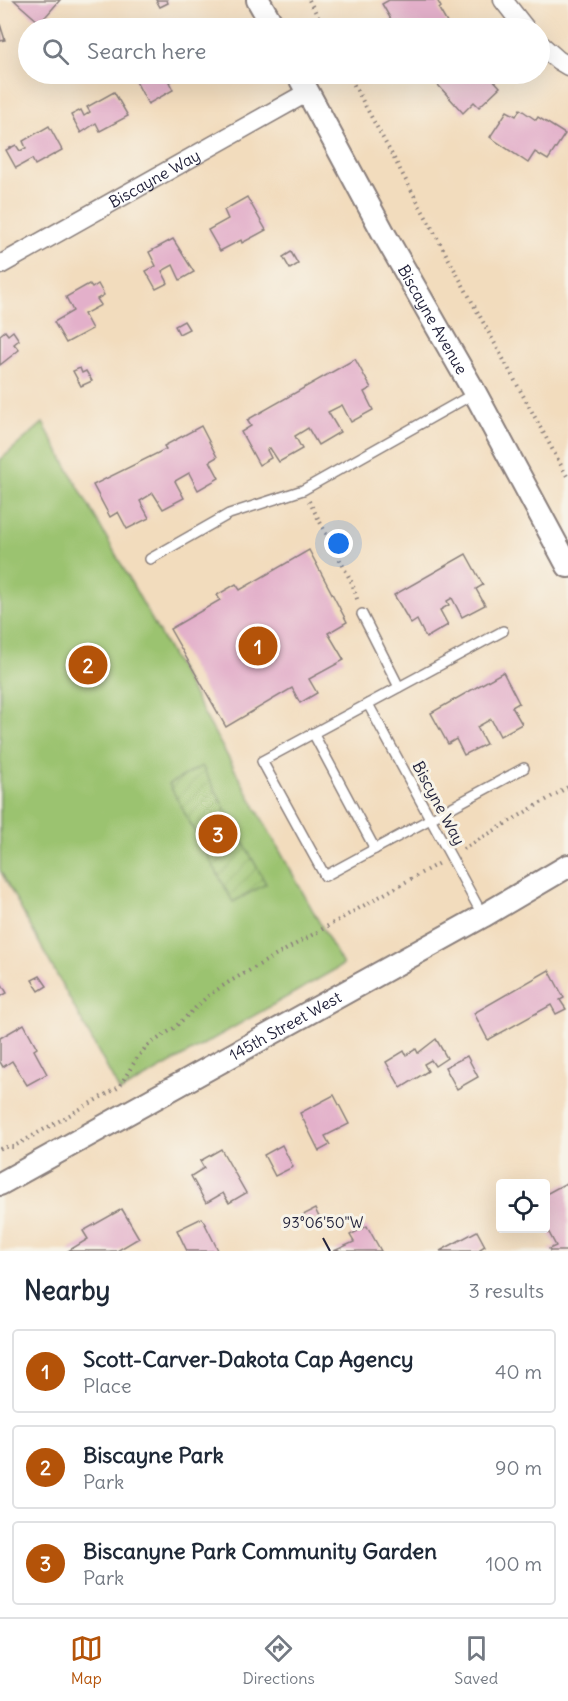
<!DOCTYPE html>
<html lang="en">
<head>
<meta charset="utf-8">
<style>
  body { margin:0; font-family:Delius,sans-serif; background:#f2f2f3; color:#1f2937 }
  .controls { position:absolute; right:18px; bottom:18px; display:grid; overflow:hidden; border-radius:6px; box-shadow:0 6px 24px #0002 }
  .controls button { width:54px; height:54px; display:grid; place-items:center; padding:0; border:0; border-bottom:2px solid #e0e1e3; background:#fff; color:#1f2937; font:30px sans-serif }
  .you { position:absolute; left:339px; top:544px; width:21px; height:21px; margin:-15px; border:4px solid #fff; border-radius:50%; background:#1a73e8; box-shadow:0 0 0 9px #1a73e833 }
  .badge { display:grid; place-items:center; width:39px; height:39px; border-radius:50%; background:#b45309; color:#fff; font-size:20px; font-weight:700 }
  .pin { position:absolute; translate:-50% -50%; border:3px solid #fff; box-shadow:0 2px 6px #0006 }
  .list { margin:0; padding:0; list-style:none }
  h2 { display:flex; justify-content:space-between; align-items:center; height:78px; margin:0; padding:0 24px; font-size:26px }
  h2 small { font-size:20px; font-weight:400; color:#747a83 }
  .list li { display:grid; grid-template-columns:39px 1fr auto; gap:18px; align-items:center; box-sizing:border-box; height:84px; margin:0 12px 12px; padding:0 12px; border:2px solid #e0e1e3; border-radius:6px }
  .list b { display:block; font-size:22px; white-space:nowrap }
  .list p { margin:0; font-size:20px; white-space:nowrap; color:#747a83 }
  .list em { font-size:20px; font-style:normal; color:#747a83 }
  .icon { flex:none; width:33px; height:33px; fill:none; stroke:currentColor; stroke-width:2; stroke-linecap:round; stroke-linejoin:round }
  .map { position:relative; flex:none; width:568px; height:1251px; overflow:hidden }
  .search { position:absolute; background:#fff; box-shadow:0 6px 24px #0002; left:18px; right:18px; top:18px; height:66px; display:flex; align-items:center; gap:15px; box-sizing:border-box; padding:0 21px; border-radius:33px; color:#747a83; font-size:22px }
  .sheet { height:366px; background:#fff }
  nav { display:flex; justify-content:space-around; align-items:center; box-sizing:border-box; height:84px; border-top:2px solid #e0e1e3; background:#fff; font-size:16px; color:#747a83 }
  nav a { display:grid; justify-items:center; gap:3px }
  nav .on { color:#b45309 }
  .map>svg:first-child { display:block }
</style>
</head>
<body>
<div class="map">
<svg width="568" height="1251" viewBox="0 0 568 1251">
  <defs>
    <pattern id="garden-furrows" width="10" height="10" patternUnits="userSpaceOnUse" patternTransform="scale(1.5)"><rect width="10" height="10" fill="#9bc36f"/><path d="M-1 1l2-2M0 10L10 0M9 11l2-2" fill="none" stroke="#85a761"/></pattern>
  </defs>
  <rect width="100%" height="100%" fill="#f7f3e8"/>
  <filter id="ink" filterUnits="userSpaceOnUse"><feTurbulence type="fractalNoise" baseFrequency=".0167" numOctaves="2"/><feDisplacementMap in="SourceGraphic" scale="12" xChannelSelector="R" yChannelSelector="G"/><feConvolveMatrix kernelMatrix="1 2 1 2 8 2 1 2 1" color-interpolation-filters="sRGB"/></filter>
  <filter id="wash" filterUnits="userSpaceOnUse"><feTurbulence type="fractalNoise" baseFrequency=".008" numOctaves="4" result="noise"/><feDisplacementMap in="SourceGraphic" scale="24" xChannelSelector="R" yChannelSelector="G"/><feGaussianBlur stdDeviation="1.35" result="paint"/><feColorMatrix in="noise" values="0 0 0 0 0 0 0 0 0 0 0 0 0 0 0 0 0 1.4 0 .05"/><feComposite in="paint" operator="in"/></filter>
  <g filter="url(#wash)">
    <rect width="100%" height="100%" fill="#f2dcbd"/>
    <path fill="#9bc36f" stroke="#5e7255" stroke-width="1.5" d="M43 423 343 965 120 1092 0 870V460Z"/>
    <path fill="url(#garden-furrows)" stroke="#5e7255" stroke-width="1.5" d="M202 766 266 884 233 902 169 784Z"/>
    <g id="blocks">
      <g fill="#e3b0ca">
        <path d="M14 0H60L40 23Z"/>
        <path d="M156 0H167L168 3 160 7Z"/>
        <path d="M389 0H437L441 7 439 9 450 28H396L382 4Z"/>
        <path d="M0 24 5 40 0 41Z"/>
        <path d="M132 74H184L169 82 173 90 148 104Z"/>
        <path d="M435 74H488L500 87 479 107 474 102 463 113 431 77Z"/>
        <path d="M114 92 128 116 100 131 96 123 81 133 71 115 81 110 84 116 90 112 87 107Z"/>
        <path d="M520 109 536 120 538 117 565 134 548 160 535 152 528 163 490 137 507 111 516 116Z"/>
        <path d="M49 126 62 150 35 165 32 159 16 168 6 150 16 145 20 151 26 148 23 141Z"/>
        <path d="M247 197 266 230 242 243 241 240 220 251 208 230 228 219 224 210Z"/>
        <path d="M173 239 194 272 180 280 173 265 162 271 168 283 156 289 146 271 156 266 149 252Z"/>
        <path d="M291 252 298 264 290 269 283 257Z"/>
        <path d="M89 284 92 288 98 284 104 295 97 299 101 305 84 314 92 329 66 343 54 322 73 311 66 297Z"/>
        <path d="M184 321 189 329 179 334 175 326Z"/>
        <path d="M5 331 8 335 13 331 19 340 14 344 19 350 0 365V335Z"/>
        <path d="M355 359 371 388 364 392 373 410 351 422 342 405 328 412 340 432 318 445 308 428 295 436 302 449 279 462 270 448 267 450 271 458 259 465 241 432 251 426 247 420Z"/>
        <path d="M80 368 82 373 86 371 92 381 81 386 73 371Z"/>
        <path d="M201 426 217 457 210 461 219 478 198 490 189 473 175 481 184 498 163 509 153 493 140 501 149 518 127 529 118 512 110 517 93 485 166 449 164 446Z"/>
        <path d="M309 550 347 622 328 633 344 660 309 679 317 693 300 703 292 688 226 727 170 629 220 600 217 595 236 584 240 590Z"/>
        <path d="M466 554 483 585 476 589 485 605 462 617 452 598 447 601 449 605 440 610 448 625 426 638 417 620 411 624 394 595Z"/>
        <path d="M503 672 519 703 512 707 522 724 500 736 491 719 477 727 486 744 464 755 456 739 448 744 431 713Z"/>
        <path d="M549 970 564 998 560 1000 566 1009 556 1014 551 1005 488 1040 474 1013Z"/>
        <path d="M40 976 47 986 39 991 32 980Z"/>
        <path d="M0 981 7 993 0 997Z"/>
        <path d="M24 1024 37 1048 34 1050 47 1074 27 1085 12 1061 3 1067 0 1062V1038Z"/>
        <path d="M436 1039 447 1058 435 1066 431 1060 424 1064 428 1071 401 1088 386 1062 404 1051 406 1055 416 1049 418 1053Z"/>
        <path d="M467 1056 478 1077 457 1089 445 1067Z"/>
        <path d="M334 1095 349 1124 325 1136 330 1145 319 1151 300 1113Z"/>
        <path d="M282 1145 293 1167 275 1176 264 1155Z"/>
        <path d="M221 1149 246 1193 229 1203 223 1193 206 1203 191 1176 204 1168 200 1161Z"/>
        <path d="M568 1182V1251H550L549 1249 556 1246 547 1229 549 1228 546 1221V1194Z"/>
        <path d="M122 1209 139 1238 117 1251H68L88 1239 83 1231Z"/>
        <path d="M315 1209 319 1217 307 1223 303 1215Z"/>
        <path d="M202 1218 218 1250 217 1251H187L177 1230Z"/>
        <path d="M367 1226 381 1251H334L354 1242 350 1235Z"/>
        <path d="M477 1231 485 1246 480 1249 481 1251H440Z"/>
      </g>
    </g>
  </g>
  <g filter="url(#ink)">
    <use href="#blocks" fill-opacity="0" stroke="#8a7f7c" stroke-width="1.5"/>
    <g fill="none" stroke-linecap="round" stroke-linejoin="round">
      <g stroke="#8a7f7c" stroke-width="12">
        <g id="service">
          <path d="M150 559 229 514 303 490 475 393"/>
          <path d="M362 614 399 687"/>
          <path d="M503 631 262 761 325 876 524 768"/>
          <path d="M368 704 483 916"/>
          <path d="M313 733 375 849"/>
        </g>
      </g>
      <g stroke="#8a7f7c" stroke-width="21">
        <g id="minor">
          <path d="M503 0 525 28"/>
          <path d="M540 44 558 60 568 66"/>
          <path id="s1" d="M0 265 308 92"/>
        </g>
      </g>
      <g stroke="#8a7f7c" stroke-width="26">
        <g id="tertiary">
          <path d="M258 0 274 28"/>
          <path id="s2" d="M298 74 384 234 475 393 568 566"/>
          <path id="s3" d="M0 1184 483 916 568 866"/>
        </g>
      </g>
      <g stroke="#8a7f7c" stroke-width="4" stroke-dasharray="1.5 4.5" stroke-linecap="butt">
        <path d="M309 0 324 28"/>
        <path d="M348 74 568 478"/>
        <path d="M309 501 352 583 358 602"/>
        <path d="M463 849 568 787"/>
        <path d="M0 1149 3 1147H13L119 1087 137 1058 146 1047 174 1028 209 995 229 982 439 863"/>
      </g>
      <use href="#service" stroke="#fff" stroke-width="9"/>
      <use href="#minor" stroke="#fff" stroke-width="18"/>
      <use href="#tertiary" stroke="#fff" stroke-width="22"/>
    </g>
  </g>
  <path fill="none" stroke="#22223b" stroke-width="2" d="M323 1238 330 1251"/>
  <g text-anchor="middle" stroke-width="6" stroke-linejoin="round" paint-order="stroke">
    <g font-size="16" fill="#22223b" stroke="#f7f3e8">
      <text dy="6" stroke="none"><textPath href="#s1" startOffset="177">Biscayne Way</textPath></text>
      <text dy="6" stroke="none"><textPath href="#s2" startOffset="280">Biscayne Avenue</textPath></text>
      <text transform="translate(439 803) rotate(62)" y="6">Biscyne Way</text>
      <text dy="6" stroke="none"><textPath href="#s3" startOffset="326">145th Street West</textPath></text>
    </g>
  </g>
  <g font-size="15" text-anchor="middle" fill="#22223b" stroke="#f7f3e8" stroke-width="6" stroke-linejoin="round" paint-order="stroke">
    <text x="323" y="1228">93°06'50"W</text>
  </g>
</svg>
<div class="controls">
<button><svg class="icon" aria-label="locate" viewBox="0 0 24 24"><circle cx="12" cy="12" r="6"/><path d="M12 2v4M12 18v4M2 12h4M18 12h4"/></svg></button>
</div>
<div class="you"></div>
<div class="pin badge" style="left:258px;top:646px">1</div>
<div class="pin badge" style="left:88px;top:665px">2</div>
<div class="pin badge" style="left:218px;top:834px">3</div>
<div class="search"><svg class="icon" aria-label="search" viewBox="0 0 24 24"><circle cx="10" cy="10" r="6"/><path d="M15 15l6 6"/></svg>Search here</div>
</div>
<section class="sheet">
<h2>Nearby<small>3 results</small></h2>
<ul class="list">
<li><span class="badge">1</span><div><b>Scott-Carver-Dakota Cap Agency</b><p>Place</p></div><em>40 m</em></li>
<li><span class="badge">2</span><div><b>Biscayne Park</b><p>Park</p></div><em>90 m</em></li>
<li><span class="badge">3</span><div><b>Biscanyne Park Community Garden</b><p>Park</p></div><em>100 m</em></li>
</ul>
</section>
<nav>
<a class="on"><svg class="icon" aria-label="map" viewBox="0 0 24 24"><path d="M3 6l6-2 6 2 6-2v14l-6 2-6-2-6 2zM9 4v14M15 6v14"/></svg>Map</a>
<a><svg class="icon" aria-label="directions" viewBox="0 0 24 24"><path d="M12 3l9 9-9 9-9-9zM9 14v-3h6M13 9l2 2-2 2"/></svg>Directions</a>
<a><svg class="icon" aria-label="saved" viewBox="0 0 24 24"><path d="M7 4h10v16l-5-4-5 4z"/></svg>Saved</a>
</nav>
</body>
</html>
